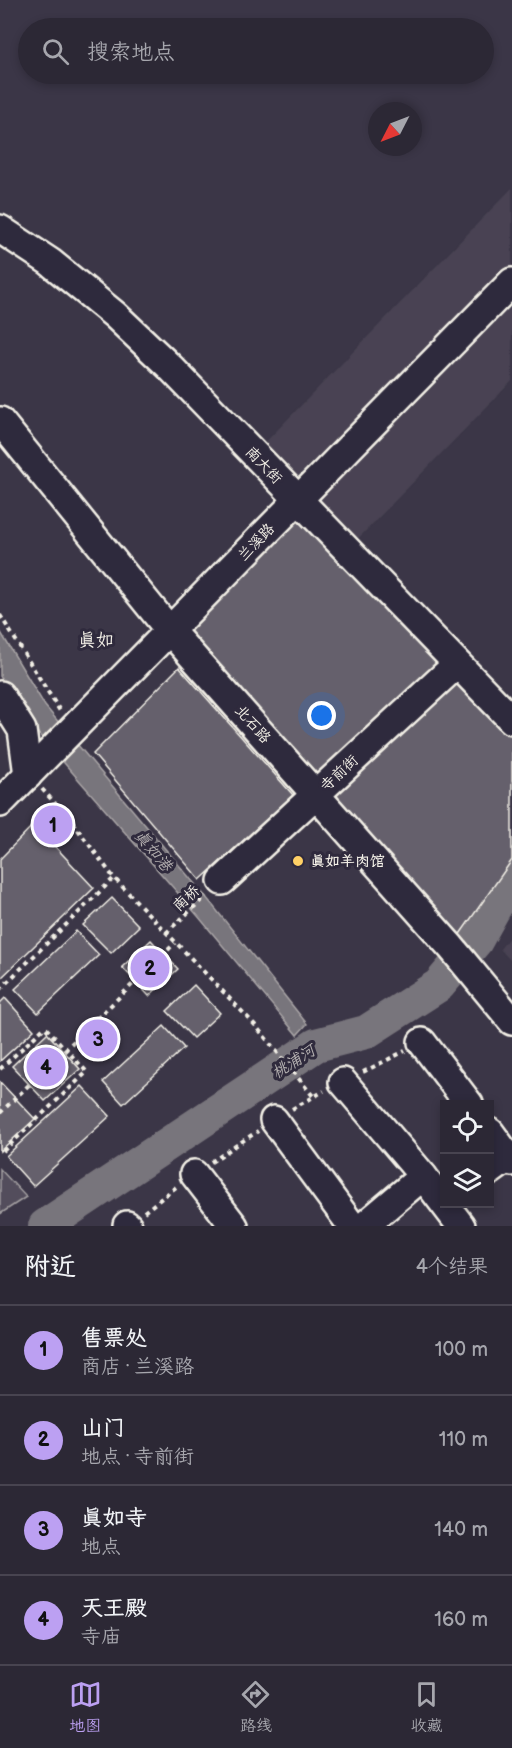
<!DOCTYPE html>
<html lang="zh">
<head>
<meta charset="utf-8">
<style>
  body { margin:0; font-family:"Balsamiq Sans","LXGW WenKai TC",sans-serif; background:#383441; color:#f1f3f6 }
  .controls { position:absolute; right:18px; bottom:18px; display:grid; overflow:hidden; border-radius:0px; box-shadow:0 3px 9px #0003 }
  .controls button { width:54px; height:54px; display:grid; place-items:center; padding:0; border:0; border-bottom:2px solid #484450; background:#2c2835; color:#f1f3f6; font:30px sans-serif }
  .compass { position:absolute; left:368px; top:102px; width:54px; height:54px; border-radius:50%; background:#2c2835; box-shadow:0 3px 9px #0003; rotate:228deg }
  .you { position:absolute; left:322px; top:716px; width:21px; height:21px; margin:-15px; border:4px solid #fff; border-radius:50%; background:#1a73e8; box-shadow:0 0 0 9px #1a73e833 }
  .badge { display:grid; place-items:center; width:39px; height:39px; border-radius:50%; background:#bca0f2; color:#111; font-size:20px; font-weight:700 }
  .pin { position:absolute; translate:-50% -50%; border:3px solid #fff; box-shadow:0 2px 6px #0006 }
  .list { margin:0; padding:0; list-style:none }
  h2 { display:flex; justify-content:space-between; align-items:center; height:78px; margin:0; padding:0 24px; font-size:26px }
  h2 small { font-size:20px; font-weight:400; color:#a6a6ad }
  .list li { display:grid; grid-template-columns:39px 1fr auto; gap:18px; align-items:center; box-sizing:border-box; height:90px; padding:0 24px; border-top:2px solid #484450 }
  .list b { display:block; font-size:22px; white-space:nowrap }
  .list p { margin:0; font-size:20px; white-space:nowrap; color:#a6a6ad }
  .list em { font-size:20px; font-style:normal; color:#a6a6ad }
  .icon { flex:none; width:33px; height:33px; fill:none; stroke:currentColor; stroke-width:2; stroke-linecap:round; stroke-linejoin:round }
  .map { position:relative; flex:none; width:512px; height:1226px; overflow:hidden }
  .search { position:absolute; background:#2c2835; box-shadow:0 3px 9px #0003; left:18px; right:18px; top:18px; height:66px; display:flex; align-items:center; gap:15px; box-sizing:border-box; padding:0 21px; border-radius:33px; color:#a6a6ad; font-size:22px }
  .sheet { height:438px; background:#2c2835 }
  nav { display:flex; justify-content:space-around; align-items:center; box-sizing:border-box; height:84px; border-top:2px solid #484450; background:#2c2835; font-size:16px; color:#a6a6ad }
  nav a { display:grid; justify-items:center; gap:3px }
  nav .on { color:#bca0f2 }
  .map>svg:first-child { display:block }
</style>
</head>
<body>
<div class="map">
<svg width="512" height="1226" viewBox="0 0 512 1226">
  <rect width="100%" height="100%" fill="#3b3647"/>
  <filter id="ink" filterUnits="userSpaceOnUse"><feTurbulence type="fractalNoise" baseFrequency=".0167" numOctaves="2"/><feDisplacementMap in="SourceGraphic" scale="12" xChannelSelector="R" yChannelSelector="G"/><feConvolveMatrix kernelMatrix="1 2 1 2 8 2 1 2 1" color-interpolation-filters="sRGB"/></filter>
  <g filter="url(#ink)">
    <g fill="#484352">
      <path d="M512 188V381L347 550 254 454Z"/>
      <path d="M512 934V962L500 949Z"/>
    </g>
    <path fill="#534e5c" stroke="#a4a0a2" stroke-width="1.5" d="M0 1169 26 1197 0 1214Z"/>
    <path fill="#78747b" stroke="#aaa6a7" stroke-width="1.5" d="M0 631 45 706 210 902 307 1024 297 1035 198 916 23 716 0 676Z"/>
    <g fill="none" stroke-linecap="round" stroke-linejoin="round">
      <path stroke="#78747b" stroke-width="34" d="M45 1226 316 1045 366 1032 439 985 476 941 512 876"/>
    </g>
    <g fill="#65616c" stroke="#f4f1e8" stroke-width="1.5">
      <path d="M298 499 457 664 316 795 170 631Z"/>
      <path d="M457 664 512 720V860L451 947 316 795Z"/>
      <path d="M179 667 293 795 200 880 93 754Z"/>
      <path d="M50 810 67 828 55 839 38 822Z"/>
      <path d="M34 824 94 888 0 979V859Z"/>
      <path d="M112 898 139 926 111 953 83 925Z"/>
      <path d="M76 931 99 955 38 1013 15 989Z"/>
      <path d="M151 940 178 969 149 996 122 967Z"/>
      <path d="M194 985 220 1013 193 1038 167 1011Z"/>
      <path d="M5 998 34 1030 0 1061V1003Z"/>
      <path d="M164 1026 184 1048 123 1104 103 1082Z"/>
      <path d="M47 1033 80 1069 45 1101 12 1066Z"/>
      <path d="M0 1082 35 1119 0 1151Z"/>
      <path d="M82 1086 110 1116 33 1186 6 1156Z"/>
    </g>
    <g fill="none" stroke-linecap="round" stroke-linejoin="round">
      <g stroke="#f4f1e8" stroke-width="32">
        <g id="minor">
          <path d="M0 229 50 262 115 315 170 367 512 720"/>
          <path d="M0 421 170 631 451 947 512 1021"/>
          <path d="M0 695 22 730 28 775"/>
          <path d="M0 803 512 282"/>
          <path d="M222 881 457 664"/>
          <path d="M422 1042 469 1104"/>
          <path d="M343 1082 423 1176 461 1226"/>
          <path d="M274 1120 352 1226"/>
          <path d="M490 1132 512 1162"/>
          <path d="M490 1171 512 1155"/>
          <path d="M194 1174 234 1226"/>
          <path d="M127 1225 128 1226"/>
          <path d="M364 1226 423 1176"/>
        </g>
      </g>
      <g stroke="#f4f1e8" stroke-width="4" stroke-dasharray="4.5 4.5" stroke-linecap="butt">
        <path d="M0 615 60 711"/>
        <path d="M42 789 73 823 114 878 255 1025 313 1096"/>
        <path d="M166 933 206 896"/>
        <path d="M0 989 114 878"/>
        <path d="M0 1069 45 1027 87 1072 0 1154"/>
        <path d="M363 1072 405 1051"/>
        <path d="M292 1109 324 1091"/>
        <path d="M0 1113 175 943"/>
        <path d="M211 1162 258 1131"/>
        <path d="M144 1212 176 1187"/>
      </g>
      <use href="#minor" stroke="#2f2a3d" stroke-width="27"/>
    </g>
  </g>
  <circle fill="#ffd166" stroke="#2f2a3d" stroke-width="2" cx="298" cy="861" r="6"/>
  <g text-anchor="middle" stroke-width="6" stroke-linejoin="round" paint-order="stroke">
    <g font-size="15" fill="#f4f1e8" stroke="#2f2a3d">
      <text transform="translate(264 465) rotate(46)" y="5">南大街</text>
      <text transform="translate(256 542) rotate(-46)" y="5">兰溪路</text>
      <text transform="translate(253 724) rotate(48)" y="5">北石路</text>
      <text transform="translate(339 773) rotate(-43)" y="5">寺前街</text>
      <text transform="translate(186 898) rotate(-43)" y="5">南桥</text>
    </g>
    <g font-size="15" font-weight="bold" fill="#f4f1e8" stroke="#2f2a3d" text-anchor="start">
      <text x="310" y="866">真如羊肉馆</text>
    </g>
    <g font-size="16" font-style="italic" fill="#b6b2b2" stroke="#2f2a3d">
      <text transform="translate(154 850) rotate(50)" y="6">真如港</text>
      <text transform="translate(293 1061) rotate(-33)" y="6">桃浦河</text>
    </g>
    <g font-size="18" fill="#f4f1e8" stroke="#2f2a3d">
      <text x="96" y="646">真如</text>
    </g>
  </g>
</svg>
<div class="controls">
<button><svg class="icon" aria-label="locate" viewBox="0 0 24 24"><circle cx="12" cy="12" r="6"/><path d="M12 2v4M12 18v4M2 12h4M18 12h4"/></svg></button>
<button><svg class="icon" aria-label="layers" viewBox="0 0 24 24"><path d="M12 4l9 5-9 5-9-5zM3 14l9 5 9-5"/></svg></button>
</div>
<svg class="compass" viewBox="-18 -18 36 36"><path d="M0-13l5 13h-10z" fill="#e53935"/><path d="M0 13l5-13h-10z" fill="#a6a6ad"/></svg>
<div class="you"></div>
<div class="pin badge" style="left:53px;top:825px">1</div>
<div class="pin badge" style="left:150px;top:968px">2</div>
<div class="pin badge" style="left:98px;top:1039px">3</div>
<div class="pin badge" style="left:46px;top:1067px">4</div>
<div class="search"><svg class="icon" aria-label="search" viewBox="0 0 24 24"><circle cx="10" cy="10" r="6"/><path d="M15 15l6 6"/></svg>搜索地点</div>
</div>
<section class="sheet">
<h2>附近<small>4个结果</small></h2>
<ul class="list">
<li><span class="badge">1</span><div><b>售票处</b><p>商店 · 兰溪路</p></div><em>100 m</em></li>
<li><span class="badge">2</span><div><b>山门</b><p>地点 · 寺前街</p></div><em>110 m</em></li>
<li><span class="badge">3</span><div><b>真如寺</b><p>地点</p></div><em>140 m</em></li>
<li><span class="badge">4</span><div><b>天王殿</b><p>寺庙</p></div><em>160 m</em></li>
</ul>
</section>
<nav>
<a class="on"><svg class="icon" aria-label="map" viewBox="0 0 24 24"><path d="M3 6l6-2 6 2 6-2v14l-6 2-6-2-6 2zM9 4v14M15 6v14"/></svg>地图</a>
<a><svg class="icon" aria-label="directions" viewBox="0 0 24 24"><path d="M12 3l9 9-9 9-9-9zM9 14v-3h6M13 9l2 2-2 2"/></svg>路线</a>
<a><svg class="icon" aria-label="saved" viewBox="0 0 24 24"><path d="M7 4h10v16l-5-4-5 4z"/></svg>收藏</a>
</nav>
</body>
</html>
